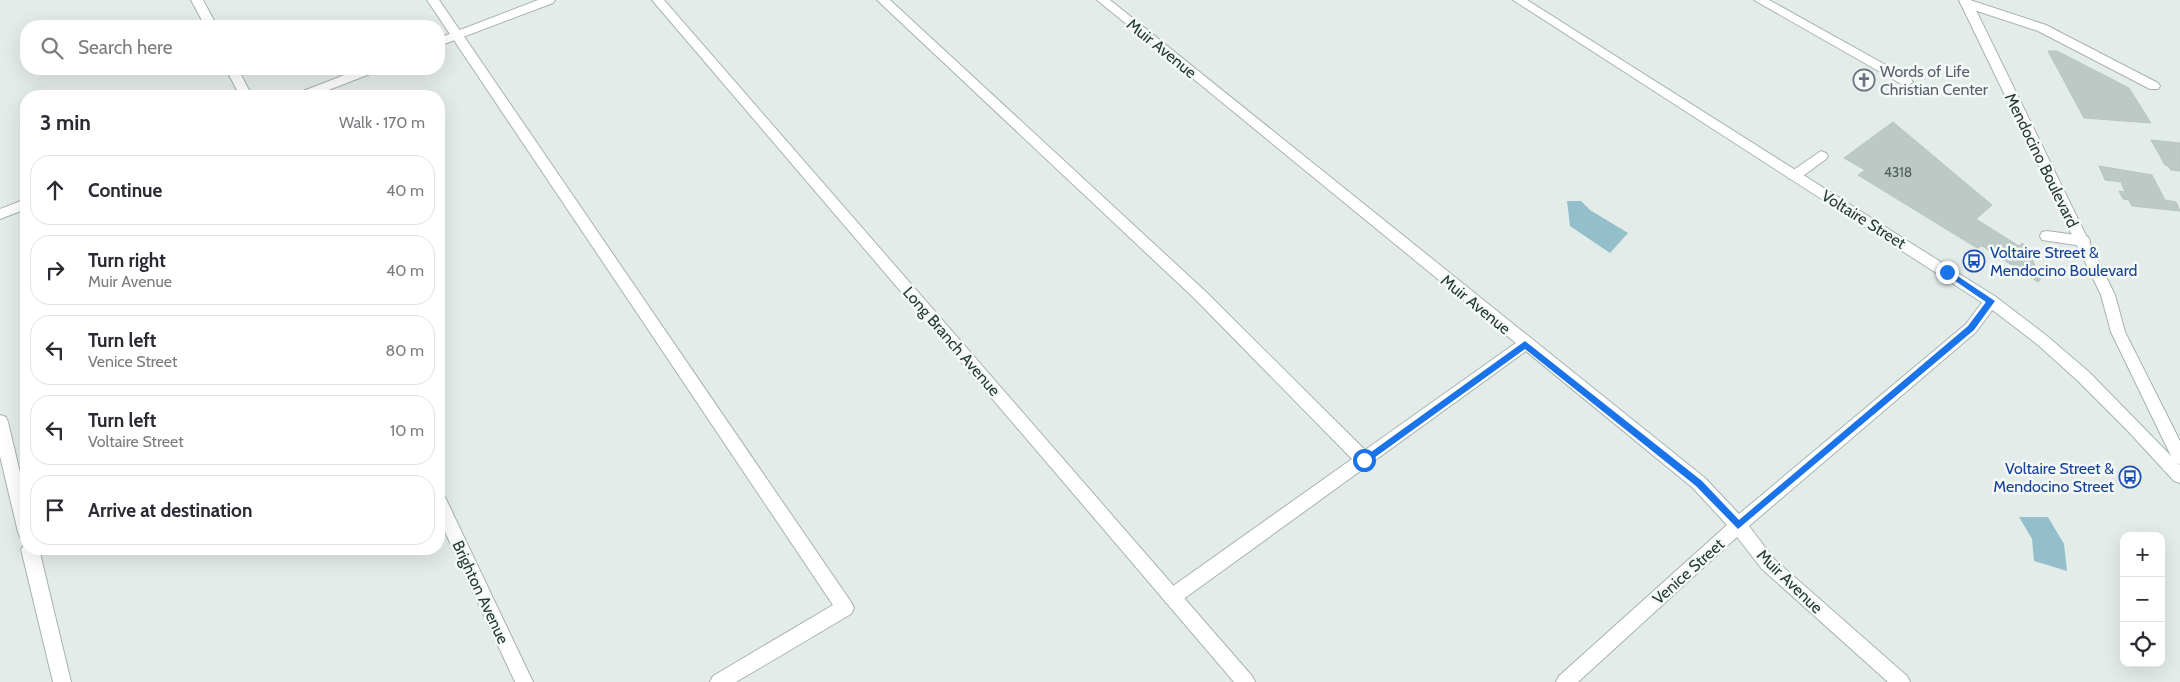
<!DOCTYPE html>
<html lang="en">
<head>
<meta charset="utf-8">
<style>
  body { margin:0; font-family:Cabin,sans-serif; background:#f2f2f3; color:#2b2b33 }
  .controls { position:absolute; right:15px; bottom:15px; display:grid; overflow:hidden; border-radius:10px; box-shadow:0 5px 20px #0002 }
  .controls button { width:45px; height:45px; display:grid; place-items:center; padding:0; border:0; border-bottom:1px solid #e1e1e2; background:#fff; color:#2b2b33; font:25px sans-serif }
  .stop { position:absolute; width:15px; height:15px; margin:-11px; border:4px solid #1a73e8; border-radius:50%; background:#fff }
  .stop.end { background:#1a73e8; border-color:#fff; box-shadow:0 1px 5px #0008 }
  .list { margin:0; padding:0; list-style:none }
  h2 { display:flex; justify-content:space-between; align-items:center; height:65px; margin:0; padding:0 20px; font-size:21px }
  h2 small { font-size:16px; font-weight:400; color:#7c7c81 }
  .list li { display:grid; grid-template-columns:32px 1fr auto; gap:15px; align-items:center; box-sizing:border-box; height:70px; margin:0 10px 10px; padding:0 10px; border:1px solid #e1e1e2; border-radius:20px }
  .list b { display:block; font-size:19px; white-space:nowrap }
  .list p { margin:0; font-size:16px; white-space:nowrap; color:#7c7c81 }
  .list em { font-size:16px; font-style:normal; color:#7c7c81 }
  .icon { flex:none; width:28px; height:28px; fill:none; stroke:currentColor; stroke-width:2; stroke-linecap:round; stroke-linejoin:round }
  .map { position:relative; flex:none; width:2180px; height:682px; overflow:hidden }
  .search { position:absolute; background:#fff; box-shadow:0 5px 20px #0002; left:20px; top:20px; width:425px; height:55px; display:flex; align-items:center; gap:12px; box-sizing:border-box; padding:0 18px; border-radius:20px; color:#7c7c81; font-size:19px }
  .panel { position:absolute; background:#fff; box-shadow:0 5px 20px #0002; left:20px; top:90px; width:425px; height:465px; border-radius:20px }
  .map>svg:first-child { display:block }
</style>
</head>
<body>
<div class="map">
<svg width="2180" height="682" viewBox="0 0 2180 682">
  <rect width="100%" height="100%" fill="#e4ece9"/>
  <g fill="#93bfca">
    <path d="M1567 201H1581L1590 210 1628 233 1610 253 1570 226Z"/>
    <path d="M2019 517H2048L2064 544 2067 571 2034 561 2032 539Z"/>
  </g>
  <g fill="#bdc9c5" stroke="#b7c5c0">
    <path d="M2048 51H2057L2129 88 2151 123 2084 118Z"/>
    <path d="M1893 122 1992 205 1976 219 2019 246 2022 243 2026 246 2041 279 2038 282 1982 246 1977 248 1858 175 1865 170 1844 158Z"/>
    <path d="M2151 140 2180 143V171L2171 170 2168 166 2165 165Z"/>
    <path d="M2099 166 2152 175 2165 200 2176 202 2180 211 2132 206 2129 200 2123 199 2119 191 2125 192 2121 182 2105 180Z"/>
  </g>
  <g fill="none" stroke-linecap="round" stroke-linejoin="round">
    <g stroke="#a7b3b0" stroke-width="2">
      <g id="lane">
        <path d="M427 0H439L851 602 854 608 851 614 736 682H710L713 676 833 605Z"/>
        <path d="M877 0H890L1204 290 1365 450 1520 340 1525 338 1530 340 1533 344 1530 348 1178 603 1172 605 1166 603 1163 597 1166 591 1352 459 1194 298Z"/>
        <path d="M1754 0H1769L1911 79 1913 82 1907 86 1903 85Z"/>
        <path d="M1962 0H1970L2046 25 2158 83 2160 86 2158 89H2150L2038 31 1962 6 1960 3Z"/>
        <path d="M1821 151 1826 153 1828 156 1826 159 1799 179H1789L1787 176 1789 173Z"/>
        <path d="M2047 231 2083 236 2088 237 2090 241 2088 245 2083 246 2042 240 2040 236 2042 232Z"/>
        <path d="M0 415 6 417 8 422 26 498V539L20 537 18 532 0 456Z"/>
        <path d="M26 543V549H39L71 682H53L21 549Z"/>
      </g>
    </g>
    <g stroke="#a7b3b0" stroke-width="2">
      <g id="street">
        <path d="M191 0H203L217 26H205Z"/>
        <path d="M538 0H555L553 3 439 46V38Z"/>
        <path d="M652 0H664L1252 676 1255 682H1234Z"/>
        <path d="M1097 0H1110L1705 478 1739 514 1966 324 1986 297 1991 295 1996 297 1998 301 1996 305 1976 332 1749 526 1774 559 1907 676 1910 682H1888L1762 569 1737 537 1578 682H1556L1559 676 1727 525 1693 488Z"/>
        <path d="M1959 0H1971L2115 295 2125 332 2180 441V464L2174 462 2111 332 2101 295Z"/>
        <path d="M226 69H238L252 96H240Z"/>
        <path d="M360 69H377L375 72 313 96H296L298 93Z"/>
        <path d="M26 199V209L0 219V209Z"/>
        <path d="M439 495 445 497 533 682H515L439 519Z"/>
      </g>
    </g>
    <g stroke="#a4b6b1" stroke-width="2">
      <path id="secondary" d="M1513 0H1527L1996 297 2047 336 2089 372 2180 465V483L2174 481 2127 430 2078 381 2037 344 1986 305Z"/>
    </g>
    <use href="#lane" fill="#fff" fill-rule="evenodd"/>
    <use href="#street" fill="#fff" fill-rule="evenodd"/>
    <use href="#secondary" fill="#fff" fill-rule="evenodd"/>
  </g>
  <path fill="#1a73e8" d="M1947 269 1995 301 1974 330 1738 529 1696 486 1525 349 1367 463H1361L1360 460 1525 341 1702 481 1739 520 1968 326 1986 302 1945 274V270Z"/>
  <defs>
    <g id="church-ring" transform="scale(1.125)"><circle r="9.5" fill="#f5f9f7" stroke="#6b7280" stroke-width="1.5"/><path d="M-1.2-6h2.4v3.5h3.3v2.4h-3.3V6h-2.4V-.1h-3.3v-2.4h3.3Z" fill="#6b7280"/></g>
    <g id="bus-ring" transform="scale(1.125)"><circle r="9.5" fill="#f5f9f7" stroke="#1a4fb4" stroke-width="1.5"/><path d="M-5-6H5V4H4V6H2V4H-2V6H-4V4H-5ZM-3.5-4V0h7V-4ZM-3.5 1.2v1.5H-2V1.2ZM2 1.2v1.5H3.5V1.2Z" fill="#1a4fb4"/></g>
  </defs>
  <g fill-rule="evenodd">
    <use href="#church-ring" x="1864" y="80"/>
    <use href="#bus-ring" x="1974" y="261"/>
    <use href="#bus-ring" x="2130" y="477"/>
  </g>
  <g text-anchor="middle" stroke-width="5" stroke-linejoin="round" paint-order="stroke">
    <g font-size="14" fill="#4c5e5a">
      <text x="1898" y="177">4318</text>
    </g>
    <g font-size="16" fill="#263b37" stroke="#f5f9f7">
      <text transform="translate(1162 48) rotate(39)" y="6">Muir Avenue</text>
      <text transform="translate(2042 160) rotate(64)" y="6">Mendocino Boulevard</text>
      <text transform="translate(1864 219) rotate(32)" y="6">Voltaire Street</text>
      <text transform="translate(1476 304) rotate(39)" y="6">Muir Avenue</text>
      <text transform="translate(952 341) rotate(49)" y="6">Long Branch Avenue</text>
      <text transform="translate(1688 571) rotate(-42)" y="6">Venice Street</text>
      <text transform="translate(1790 581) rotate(44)" y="6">Muir Avenue</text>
      <text transform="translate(481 592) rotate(65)" y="6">Brighton Avenue</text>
    </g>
    <g font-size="16" fill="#5b616d" stroke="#f5f9f7" text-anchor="start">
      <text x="1880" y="77">Words of Life<tspan x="1880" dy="18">Christian Center</tspan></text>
    </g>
    <g font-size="16" fill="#164399" stroke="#f5f9f7" text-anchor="start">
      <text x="1990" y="258">Voltaire Street &amp;<tspan x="1990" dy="18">Mendocino Boulevard</tspan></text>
      <text x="2114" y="474" text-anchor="end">Voltaire Street &amp;<tspan x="2114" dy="18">Mendocino Street</tspan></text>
    </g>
  </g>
</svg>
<div class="controls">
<button>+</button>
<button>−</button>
<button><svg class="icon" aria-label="locate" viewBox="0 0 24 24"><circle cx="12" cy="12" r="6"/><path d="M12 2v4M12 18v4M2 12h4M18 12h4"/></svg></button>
</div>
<div class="stop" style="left:1364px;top:460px"></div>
<div class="stop end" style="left:1947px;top:272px"></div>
<div class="search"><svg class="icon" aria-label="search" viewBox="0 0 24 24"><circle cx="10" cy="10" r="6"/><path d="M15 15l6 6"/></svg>Search here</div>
<section class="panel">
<h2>3 min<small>Walk · 170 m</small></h2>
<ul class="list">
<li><svg class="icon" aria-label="ahead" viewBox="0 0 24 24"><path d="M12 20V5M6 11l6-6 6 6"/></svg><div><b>Continue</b></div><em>40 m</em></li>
<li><svg class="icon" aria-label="right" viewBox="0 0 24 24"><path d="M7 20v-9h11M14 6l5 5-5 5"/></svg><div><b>Turn right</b><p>Muir Avenue</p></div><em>40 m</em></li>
<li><svg class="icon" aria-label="left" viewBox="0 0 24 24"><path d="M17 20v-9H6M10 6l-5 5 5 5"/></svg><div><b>Turn left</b><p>Venice Street</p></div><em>80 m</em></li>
<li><svg class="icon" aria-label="left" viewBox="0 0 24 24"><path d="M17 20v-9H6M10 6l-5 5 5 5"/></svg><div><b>Turn left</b><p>Voltaire Street</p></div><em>10 m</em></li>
<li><svg class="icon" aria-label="arrive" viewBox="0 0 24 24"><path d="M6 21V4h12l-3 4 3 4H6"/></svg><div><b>Arrive at destination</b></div></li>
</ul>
</section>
</div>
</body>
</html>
